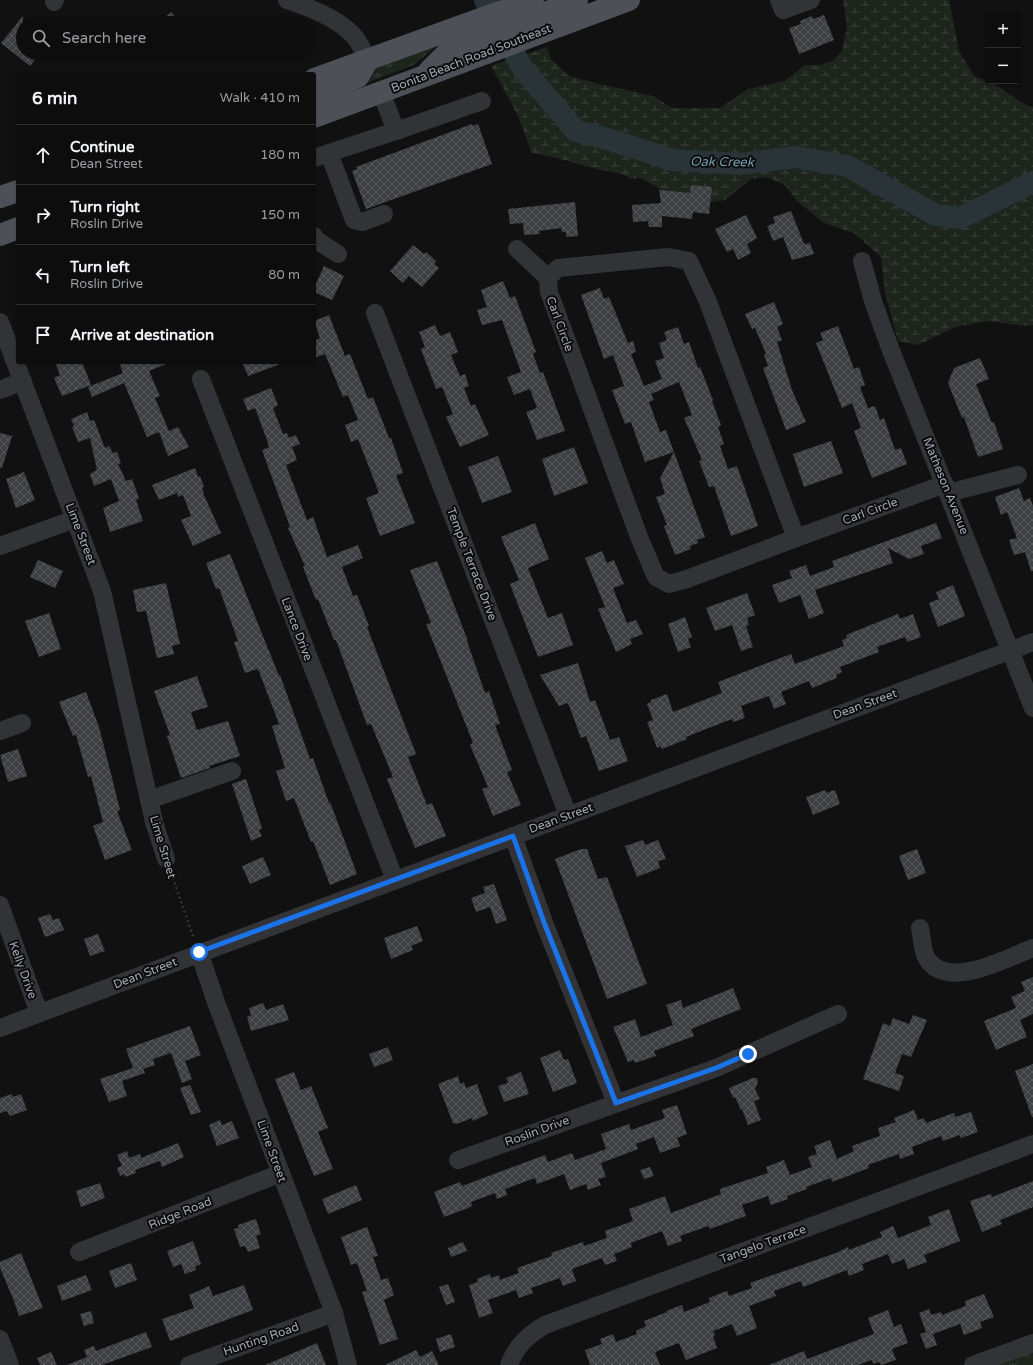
<!DOCTYPE html>
<html lang="en">
<head>
<meta charset="utf-8">
<style>
  body { margin:0; font-family:"Varela Round",sans-serif; background:#1b1b1c; color:#f1f3f6 }
  .controls { position:absolute; right:12px; top:12px; display:grid; overflow:hidden; border-radius:4px; box-shadow:0 1px 3px #0004 }
  .controls button { width:36px; height:36px; display:grid; place-items:center; padding:0; border:0; border-bottom:1px solid #2d2d2e; background:#0d0d0e; color:#f1f3f6; font:20px sans-serif }
  .stop { position:absolute; width:12px; height:12px; margin:-9px; border:3px solid #1a73e8; border-radius:50%; background:#fff }
  .stop.end { background:#1a73e8; border-color:#fff; box-shadow:0 1px 4px #0008 }
  .list { margin:0; padding:0; list-style:none }
  h2 { display:flex; justify-content:space-between; align-items:center; height:52px; margin:0; padding:0 16px; font-size:17px }
  h2 small { font-size:13px; font-weight:400; color:#9a9c9e }
  .list li { display:grid; grid-template-columns:26px 1fr auto; gap:12px; align-items:center; box-sizing:border-box; height:60px; padding:0 16px; border-top:1px solid #2d2d2e }
  .list b { display:block; font-size:15px; white-space:nowrap }
  .list p { margin:0; font-size:13px; white-space:nowrap; color:#9a9c9e }
  .list em { font-size:13px; font-style:normal; color:#9a9c9e }
  .icon { flex:none; width:22px; height:22px; fill:none; stroke:currentColor; stroke-width:2; stroke-linecap:round; stroke-linejoin:round }
  .map { position:relative; flex:none; width:1033px; height:1365px; overflow:hidden }
  .search { position:absolute; background:#0d0d0e; box-shadow:0 1px 3px #0004; left:16px; top:16px; width:300px; height:44px; display:flex; align-items:center; gap:10px; box-sizing:border-box; padding:0 14px; border-radius:22px; color:#9a9c9e; font-size:15px }
  .panel { position:absolute; background:#0d0d0e; box-shadow:0 1px 3px #0004; left:16px; top:72px; width:300px; height:292px; border-radius:4px }
  .map>svg:first-child { display:block }
</style>
</head>
<body>
<div class="map">
<svg width="1033" height="1365" viewBox="0 0 1033 1365">
  <defs>
    <pattern id="grass-tufts" width="24" height="20" patternUnits="userSpaceOnUse"><rect width="24" height="20" fill="#1d251d"/><path d="M3 7l-1-3M5 7V3M7 7l1-3M15 17l-1-3M17 17v-4M19 17l1-3" fill="none" stroke="#3b423b"/></pattern>
    <pattern id="wetland-marsh" width="20" height="14" patternUnits="userSpaceOnUse"><rect width="20" height="14" fill="#1d251d"/><path d="M1 5h8M5 5V1M11 12h8M15 12V8" fill="none" stroke="#3b423b"/></pattern>
    <pattern id="building-cross-hatch" width="8" height="8" patternUnits="userSpaceOnUse"><rect width="8" height="8" fill="#3d3f42"/><path d="M0 0l8 8M0 8l8-8" fill="none" stroke="#56585b"/></pattern>
  </defs>
  <rect width="100%" height="100%" fill="#111112"/>
  <g fill="url(#grass-tufts)">
    <path d="M433 46V49L414 65 361 85 371 69Z"/>
    <path d="M1033 1345V1365H979Z"/>
  </g>
  <path fill="url(#wetland-marsh)" d="M843 0H949L959 51 974 76 994 84 1024 104 1033 107V325L1026 326 988 321 955 327 918 345 898 341 885 293 881 257 854 233 824 223 797 201 785 185 767 177 751 179 725 200 705 203 667 193 641 178 631 179C619 171 615 173 602 170 578 165 556 156 532 153L518 116 491 66 547 47 551 59 569 76 595 83 653 96 672 108H720L748 89 785 81 805 65H821L834 60 842 51 847 26Z"/>
  <g fill="none" stroke-linecap="round" stroke-linejoin="round">
    <path stroke="#293338" stroke-width="22" d="M485 0 523 69 576 131 611 140 672 160 741 164 795 157 847 166 936 215 960 218 1033 182"/>
  </g>
  <g fill="url(#building-cross-hatch)">
    <path d="M171 12 182 23H159Z"/>
    <path d="M824 15 834 40 799 54 789 28 801 24 800 21 812 16 813 19Z"/>
    <path d="M23 16V53H41L30 66 1 43Z"/>
    <path d="M472 124 473 126 478 124 492 164 366 209 352 171 357 169 356 167Z"/>
    <path d="M691 185 712 187 709 214 693 212 692 219 662 216V227H649L648 221 633 222 632 205 661 203 659 190 690 193Z"/>
    <path d="M575 202 578 236 566 237V232H562L561 228 539 231 540 234 524 235 523 223 510 224 508 209Z"/>
    <path d="M791 211 804 244 810 243 814 254 792 260 783 237 773 241 767 226 775 223 773 217Z"/>
    <path d="M746 215 757 238 747 244 751 253 738 260 733 249 727 252 715 229Z"/>
    <path d="M413 245 424 254 426 252 436 261 434 264 439 268 422 287 409 276 403 283 390 271Z"/>
    <path d="M324 266 344 276 332 300 314 292V288Z"/>
    <path d="M503 281 510 298 515 296 536 352 533 354 540 373 543 372 565 431 537 440 526 412 537 408 530 389 514 395 507 377 521 372 502 320 482 325 477 310 487 307 481 290Z"/>
    <path d="M600 288 604 299 609 297 628 343 633 341 636 352 631 354 644 386 662 379 655 361 664 358 659 343 667 340 664 332 678 327 684 344 689 342 698 368 700 367 713 400 712 401 721 425 718 427 724 444 720 446 728 469 737 466 758 526 731 536 714 486 709 487 699 461 702 460 684 418 692 415 679 382 651 394 654 400 649 402 660 432 666 430 674 452 645 462 631 422 625 424 612 390 624 386 613 355 604 359 581 295Z"/>
    <path d="M774 302 783 324 777 327 782 340 777 342 792 390 806 422 786 430 763 368 768 366 764 355 766 354 755 328 752 329 745 314Z"/>
    <path d="M329 315 345 356 350 354 368 399 373 397 389 438H391L403 473 396 475 415 523 380 536 366 498 379 493 358 439 351 442 345 425 358 420 348 395 343 397 325 354 314 358V341L320 338 314 321Z"/>
    <path d="M435 325 440 336 450 332 458 352 451 355 460 376 465 374 469 386 464 388 471 406 475 404 489 435 460 447 446 417 453 414 442 387 436 389 421 349 425 347 419 332Z"/>
    <path d="M838 326 854 369 859 367 865 385 860 387 868 408 875 406 880 420 884 418 895 450 901 448 907 464 872 478 854 431 861 428 852 403 842 408 816 343 823 340 820 333Z"/>
    <path d="M980 358 989 379 976 384 992 423 994 422 1003 449 978 457 964 417 962 418 948 383 954 368Z"/>
    <path d="M55 362H82L91 385 62 396 54 378 60 375Z"/>
    <path d="M119 362H171L149 371 160 396 155 398 169 431 178 427 189 447 168 456 159 432 147 437 124 383 92 397 88 387 123 373Z"/>
    <path d="M242 362H283V363L248 376Z"/>
    <path d="M271 388 278 405 273 408 283 434 287 433 289 438 296 435 300 444 292 447 297 460 286 465 307 520 313 517 327 557 358 545 363 558 342 567 353 596 357 595 369 626 367 627 416 754 408 757 427 805 432 803 446 836 415 848 387 779 393 777 371 724 367 725 336 640H334L318 599 316 600 303 567 305 566 288 528 290 527 262 450 269 447 267 440 255 408 248 411 243 399Z"/>
    <path d="M87 412 90 421 94 420 105 448 109 446 113 453 117 452 121 463 118 464 126 481 132 479 139 498 136 500 143 521 110 532 103 508 119 501 111 479 94 486 90 474 97 470 90 438 78 442 72 427 74 426 71 419Z"/>
    <path d="M0 433 12 436 2 468H0Z"/>
    <path d="M831 441 843 473 804 487 793 454Z"/>
    <path d="M574 447 588 483 554 496 542 459Z"/>
    <path d="M674 452 705 537 697 540 698 543 690 546 691 549 675 555 664 526 667 525 656 497 665 494 660 478Z"/>
    <path d="M498 456 512 492 482 503 468 467Z"/>
    <path d="M195 468 198 477 200 476 204 487 202 488 204 495 221 533 193 546 181 520 191 516 183 495 178 497 177 493 159 500 152 485Z"/>
    <path d="M24 472 35 500 16 508 6 479Z"/>
    <path d="M1019 488 1024 501 1030 498 1033 506V571H1031L1025 552 1014 555 1009 540 1017 538 1007 512 1001 515 995 497Z"/>
    <path d="M535 523 549 559 528 568 548 618 562 613 573 645 538 657 510 584 519 580 501 537Z"/>
    <path d="M936 523 942 538 921 546 924 554 909 559 888 548 893 563 815 590 824 613 809 619 800 595 779 603 772 585 792 578 789 571 806 565 810 576 834 567 832 561Z"/>
    <path d="M602 551 607 563 614 560 624 584 613 588 627 623 636 620 643 634 630 639 632 644 616 652 598 609 605 607 585 558Z"/>
    <path d="M230 554 279 676 280 675 310 759 313 758 329 803 330 802 357 874 330 885 313 841 311 842 294 798 286 801 276 771 285 768 272 726 279 724 258 669 245 673 234 642 238 641 219 588 216 589 206 563Z"/>
    <path d="M38 560 63 571 55 588 30 577Z"/>
    <path d="M437 561 468 641H467L485 693 489 691 500 724 495 725 512 770 507 772 521 805 493 816 482 789 488 787 470 745 473 743 426 624 431 623 410 570Z"/>
    <path d="M166 583 180 644 172 646 174 654 157 658 146 611 137 612 133 590Z"/>
    <path d="M953 585 965 616 938 627 929 603 939 599 936 592Z"/>
    <path d="M747 593 755 615 747 618 749 625 746 626 753 647 741 651 732 625 715 631 706 608Z"/>
    <path d="M49 613 61 649 39 657 25 621Z"/>
    <path d="M898 614 900 619 913 614 921 637 907 642 905 637 877 647 879 652 840 667 842 672 836 675 837 678 812 688 809 681 781 692 786 704 774 709 769 696 741 706 745 718 733 722 732 719 706 729 686 737 687 739 662 749 660 746 657 748 647 722 653 720 647 704 651 702V700L667 694 673 712 722 693 718 682 791 654 795 664 844 646 842 640 847 638 846 635Z"/>
    <path d="M685 617 692 637 688 639 691 647 678 652 668 624Z"/>
    <path d="M578 663 590 702 595 700 610 740 619 737 628 761 599 771 586 736 581 738 568 703 559 706 540 675Z"/>
    <path d="M197 676 208 707 191 712 197 730 228 721 240 756 209 766 210 768 181 778 167 736 170 735 154 691Z"/>
    <path d="M86 692 99 727 110 770 120 810 117 811 132 850 105 860 93 826 103 822 91 776 88 777 76 735 73 736 59 702Z"/>
    <path d="M18 749 27 776 8 782 0 755Z"/>
    <path d="M246 779 262 828 259 830 262 836 251 841 232 784Z"/>
    <path d="M825 790 826 793 835 790 840 804 813 815 806 797Z"/>
    <path d="M643 840 645 845 658 840 666 859 658 861 660 868 637 877 625 846Z"/>
    <path d="M581 849H587L598 879 607 877 647 984 607 999 555 859Z"/>
    <path d="M917 849 926 873 908 880 899 856Z"/>
    <path d="M263 857 271 875 250 884 242 866Z"/>
    <path d="M494 884 507 920 496 924 490 907 476 912 471 898 485 893 483 887Z"/>
    <path d="M50 914 53 920 59 918 64 930 45 937 38 918Z"/>
    <path d="M417 926 423 941 411 946 413 950 391 959 384 938Z"/>
    <path d="M98 934 105 951 90 956 84 939Z"/>
    <path d="M1033 977V1014L1020 1020 1027 1037 996 1050 984 1021 1016 1008 1011 997 1025 991 1021 982Z"/>
    <path d="M733 988 741 1009 691 1029 694 1036 654 1051 656 1056 635 1063 634 1060 628 1062 613 1027 635 1019 641 1037 673 1025 666 1005 681 1000 683 1008Z"/>
    <path d="M263 1003 266 1010 283 1004 289 1020 251 1031 247 1017 251 1015 249 1008Z"/>
    <path d="M913 1015 927 1020 911 1057 902 1054 895 1073 904 1076 899 1091 863 1079 883 1023 890 1026 893 1018 909 1024Z"/>
    <path d="M190 1026 201 1055 185 1061 192 1079 182 1083 171 1053 153 1059 155 1065 143 1069 145 1073 122 1081 127 1096 109 1102 100 1079 133 1068 126 1049Z"/>
    <path d="M388 1047 393 1060 374 1067 369 1054Z"/>
    <path d="M560 1050 564 1060 568 1059 577 1083 553 1092 540 1058Z"/>
    <path d="M1033 1064V1117H1032L1015 1071Z"/>
    <path d="M294 1072 301 1090 311 1086 328 1128 318 1132 333 1169 314 1176 275 1079Z"/>
    <path d="M521 1072 529 1094 504 1102 498 1086 508 1083 506 1078Z"/>
    <path d="M458 1076 460 1084 464 1082 466 1088 477 1084 488 1114 473 1121 472 1118 457 1124 453 1123 438 1084Z"/>
    <path d="M753 1078H757L758 1082 755 1089 760 1099 754 1101 761 1120 748 1125 742 1109 741 1110 735 1097 733 1098 729 1088Z"/>
    <path d="M190 1085 201 1112 191 1115 180 1088Z"/>
    <path d="M12 1094 13 1097 21 1094 27 1110 10 1116 7 1111 0 1113V1098Z"/>
    <path d="M677 1105 687 1134 677 1138 680 1146 660 1153 654 1137 636 1144 638 1149 601 1163 606 1177 598 1179 601 1185 588 1190 586 1184 570 1190 564 1174 537 1184 535 1178 505 1189 507 1195 497 1199 495 1193 471 1202 472 1206 468 1208 444 1217 434 1192 460 1182 462 1186 545 1155 548 1162 572 1153 575 1160 606 1149 601 1134 629 1124 631 1130 665 1118 662 1110Z"/>
    <path d="M914 1110 918 1120 924 1118 926 1123 954 1113 955 1117 971 1112 978 1132 961 1138 960 1135 943 1141 941 1136 912 1147 914 1154 900 1159 899 1154 868 1165 869 1168 832 1182 831 1178 806 1187 807 1189 787 1196 788 1199 771 1205 768 1196 742 1205 746 1216 710 1229 708 1226 680 1236 682 1241 668 1246 662 1231 631 1243 632 1247 614 1254 617 1261 605 1265 602 1258 572 1269 576 1281 563 1286 560 1278 531 1288 533 1293 519 1298 516 1290 488 1300 493 1313 479 1318 469 1285 478 1282 477 1279 490 1274 491 1278 499 1275 500 1280 519 1273 517 1268 552 1256 551 1253 583 1242 584 1246 607 1238 605 1231 633 1221 629 1209 665 1196 671 1213 721 1194 720 1189 768 1173 766 1167 784 1160 790 1175 812 1167 808 1157 817 1154 814 1146 830 1140 837 1159 854 1151 852 1146 880 1136 878 1128 896 1122 894 1118Z"/>
    <path d="M220 1120 222 1125 232 1121 239 1138 217 1146 209 1125Z"/>
    <path d="M178 1143 184 1157 162 1167 160 1161 135 1170 136 1173 125 1177 124 1174 120 1176 117 1168 122 1166 117 1155 127 1151 129 1158 140 1154 141 1158Z"/>
    <path d="M650 1167 654 1176 644 1179 640 1170Z"/>
    <path d="M1033 1181V1207L1000 1220 1002 1224 982 1232 970 1201 991 1194 992 1197Z"/>
    <path d="M100 1183 105 1198 81 1207 76 1191Z"/>
    <path d="M356 1185 362 1200 328 1214 322 1199Z"/>
    <path d="M949 1209 960 1241 924 1255 927 1262 908 1269 904 1259 892 1264 888 1254 862 1264 864 1270 849 1276 847 1270 803 1287 801 1281 774 1291 776 1296 749 1306 757 1328 737 1336 732 1324 713 1331 715 1335 713 1336 717 1348 686 1360 679 1343 655 1352 660 1365H590L585 1350 602 1344 600 1339 613 1334 616 1342 637 1334 636 1331 646 1326 644 1321 667 1312 666 1311 682 1305 684 1312 710 1302 709 1298 727 1291 729 1296 752 1288 750 1283 836 1253 848 1247 849 1250 882 1237 880 1232 893 1226 898 1238 931 1225 928 1217Z"/>
    <path d="M256 1219 261 1234 256 1236 260 1248 248 1252 245 1246 240 1247 234 1229 238 1228V1225Z"/>
    <path d="M367 1227 378 1256 373 1257 381 1280 388 1278 394 1295 384 1300 398 1339 380 1345 362 1292 367 1291 357 1263 351 1265 341 1237Z"/>
    <path d="M193 1241 201 1264 195 1267 196 1270 185 1274 181 1264 173 1267 167 1251Z"/>
    <path d="M463 1242 467 1251 451 1257 448 1248Z"/>
    <path d="M21 1253 43 1308 19 1316 14 1301 0 1268V1262Z"/>
    <path d="M131 1263 137 1280 115 1288 109 1271Z"/>
    <path d="M86 1275 92 1290 62 1301 57 1286Z"/>
    <path d="M448 1284 455 1302 446 1305 439 1287Z"/>
    <path d="M244 1285 253 1310 170 1341 162 1319 194 1308 189 1295 209 1286 213 1296Z"/>
    <path d="M984 1294 994 1317 980 1322 982 1328 964 1335 960 1324 933 1334 937 1345 926 1349 920 1334 926 1332 919 1313 929 1309 931 1315 941 1312 942 1315 966 1306 965 1301Z"/>
    <path d="M888 1310 894 1327 901 1324 908 1343 892 1349 896 1360 881 1365 879 1362 873 1364 872 1360 858 1365H769L804 1351 807 1359 874 1334 868 1318Z"/>
    <path d="M91 1311 94 1323 84 1326 80 1314Z"/>
    <path d="M146 1332 152 1347 102 1365H67L87 1357 84 1350 94 1346 96 1351Z"/>
    <path d="M451 1334 455 1347 440 1352 436 1339Z"/>
    <path d="M317 1343 326 1365H265Z"/>
    <path d="M416 1350 420 1357 432 1351 439 1365H385Z"/>
    <path d="M51 1352 57 1365H40L37 1358Z"/>
  </g>
  <g fill="none" stroke-linecap="round" stroke-linejoin="round">
    <path stroke="#373a3e" stroke-width="2" stroke-dasharray="2 3" stroke-linecap="butt" d="M171 873 194 939"/>
    <g stroke="#313337" stroke-width="18">
      <path d="M287 0C310 8 336 17 353 35 360 42 362 51 368 58"/>
      <path d="M779 0 783 10 811 0"/>
      <path d="M54 2 55 0"/>
      <path d="M396 131 482 101"/>
      <path d="M329 153 354 220 362 222 384 214"/>
      <path d="M314 158 396 131 381 92"/>
      <path d="M314 236 315 239 338 254"/>
      <path d="M517 249 548 278"/>
      <path d="M668 257 689 261 708 302 796 538 687 579 669 584 656 577 639 537 549 292 548 278 558 268Z"/>
      <path d="M862 261 873 301 890 348 1033 708"/>
      <path d="M375 313 568 815"/>
      <path d="M0 322 102 591 154 822 166 859"/>
      <path d="M201 379 395 880"/>
      <path d="M0 390 23 381"/>
      <path d="M948 493 1018 475"/>
      <path d="M796 538 945 484"/>
      <path d="M0 546 75 519"/>
      <path d="M0 731 22 723"/>
      <path d="M149 800 232 771"/>
      <path d="M513 836 545 925 616 1103"/>
      <path d="M0 905 39 1013"/>
      <path d="M920 928C922 937 922 951 927 959 948 991 1006 958 1033 948"/>
      <path d="M199 952 217 1005 334 1313 348 1365"/>
      <path d="M0 1028 1033 642"/>
      <path d="M458 1160 716 1068 838 1014"/>
      <path d="M79 1252 281 1173"/>
      <path d="M0 1339 10 1365"/>
      <path d="M189 1365 334 1313"/>
      <path d="M509 1365C516 1346 528 1335 545 1325L1033 1144"/>
      <path d="M973 1365 1033 1343"/>
    </g>
    <g stroke="#4d5057" stroke-width="22">
      <path d="M429 71 454 46 479 35 565 6 577 0"/>
      <path d="M314 79 533 0"/>
      <path d="M314 96 358 77 366 63"/>
      <path d="M314 117 629 0"/>
      <path d="M0 197 18 191"/>
      <path d="M0 235 18 228"/>
    </g>
  </g>
  <g fill="none" stroke-linecap="round" stroke-linejoin="round">
    <path stroke="#1a73e8" stroke-width="5" d="M199 952 513 836 545 925 616 1103 716 1068 748 1054"/>
  </g>
  <g text-anchor="middle" stroke-width="4" stroke-linejoin="round" paint-order="stroke">
    <g font-size="12" fill="#a1a9b4" stroke="#0c0c0d">
      <text transform="translate(471 58) rotate(-21)" y="4">Bonita Beach Road Southeast</text>
      <text transform="translate(560 324) rotate(70)" y="4">Carl Circle</text>
      <text transform="translate(946 486) rotate(68)" y="4">Matheson Avenue</text>
      <text transform="translate(870 511) rotate(-20)" y="4">Carl Circle</text>
      <text transform="translate(81 534) rotate(69)" y="4">Lime Street</text>
      <text transform="translate(472 564) rotate(69)" y="4">Temple Terrace Drive</text>
      <text transform="translate(297 629) rotate(69)" y="4">Lance Drive</text>
      <text transform="translate(865 704) rotate(-20)" y="4">Dean Street</text>
      <text transform="translate(561 818) rotate(-20)" y="4">Dean Street</text>
      <text transform="translate(163 847) rotate(73)" y="4">Lime Street</text>
      <text transform="translate(23 970) rotate(70)" y="4">Kelly Drive</text>
      <text transform="translate(145 973) rotate(-21)" y="4">Dean Street</text>
      <text transform="translate(537 1131) rotate(-20)" y="4">Roslin Drive</text>
      <text transform="translate(272 1151) rotate(70)" y="4">Lime Street</text>
      <text transform="translate(180 1213) rotate(-22)" y="4">Ridge Road</text>
      <text transform="translate(763 1244) rotate(-20)" y="4">Tangelo Terrace</text>
      <text transform="translate(261 1339) rotate(-19)" y="4">Hunting Road</text>
    </g>
    <g font-size="13" font-style="italic" fill="#759cb2" stroke="#0c0c0d">
      <text transform="translate(722 161) rotate(1)" y="5">Oak Creek</text>
    </g>
  </g>
</svg>
<div class="controls">
<button>+</button>
<button>−</button>
</div>
<div class="stop" style="left:199px;top:952px"></div>
<div class="stop end" style="left:748px;top:1054px"></div>
<div class="search"><svg class="icon" aria-label="search" viewBox="0 0 24 24"><circle cx="10" cy="10" r="6"/><path d="M15 15l6 6"/></svg>Search here</div>
<section class="panel">
<h2>6 min<small>Walk · 410 m</small></h2>
<ul class="list">
<li><svg class="icon" aria-label="ahead" viewBox="0 0 24 24"><path d="M12 20V5M6 11l6-6 6 6"/></svg><div><b>Continue</b><p>Dean Street</p></div><em>180 m</em></li>
<li><svg class="icon" aria-label="right" viewBox="0 0 24 24"><path d="M7 20v-9h11M14 6l5 5-5 5"/></svg><div><b>Turn right</b><p>Roslin Drive</p></div><em>150 m</em></li>
<li><svg class="icon" aria-label="left" viewBox="0 0 24 24"><path d="M17 20v-9H6M10 6l-5 5 5 5"/></svg><div><b>Turn left</b><p>Roslin Drive</p></div><em>80 m</em></li>
<li><svg class="icon" aria-label="arrive" viewBox="0 0 24 24"><path d="M6 21V4h12l-3 4 3 4H6"/></svg><div><b>Arrive at destination</b></div></li>
</ul>
</section>
</div>
</body>
</html>
